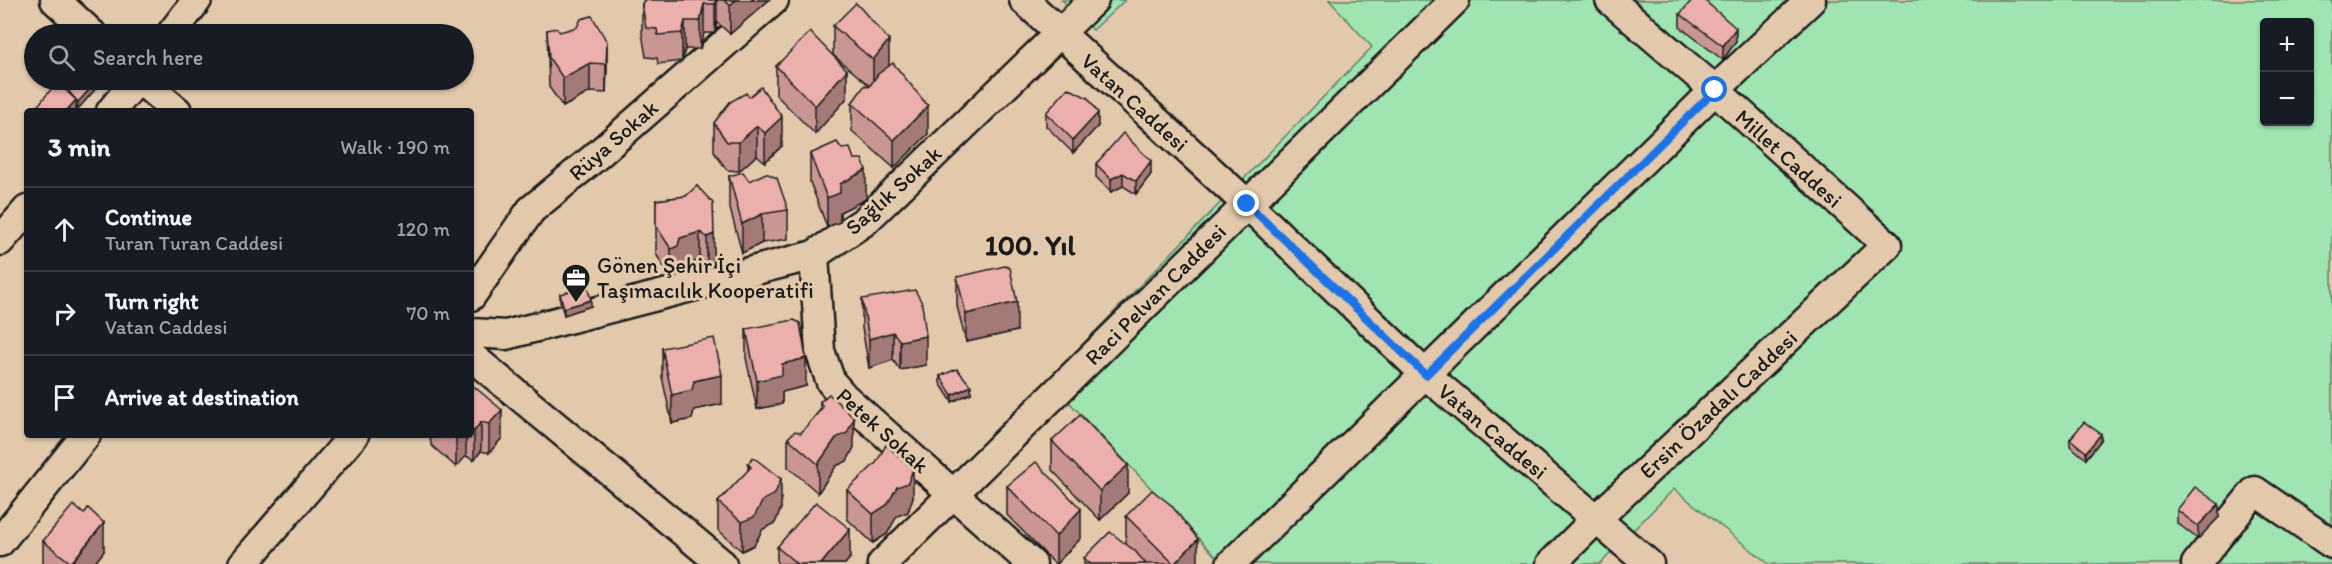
<!DOCTYPE html>
<html lang="en">
<head>
<meta charset="utf-8">
<style>
  body { margin:0; font-family:Itim,sans-serif; background:#20242c; color:#f1f3f6 }
  .controls { position:absolute; right:18px; top:18px; display:grid; overflow:hidden; border-radius:6px; box-shadow:0 2px 4px #0004 }
  .controls button { width:54px; height:54px; display:grid; place-items:center; padding:0; border:0; border-bottom:2px solid #363941; background:#171b24; color:#f1f3f6; font:30px sans-serif }
  .stop { position:absolute; width:18px; height:18px; margin:-14px; border:4px solid #1a73e8; border-radius:50%; background:#fff }
  .stop.end { background:#1a73e8; border-color:#fff; box-shadow:0 2px 6px #0008 }
  .list { margin:0; padding:0; list-style:none }
  h2 { display:flex; justify-content:space-between; align-items:center; height:78px; margin:0; padding:0 24px; font-size:26px }
  h2 small { font-size:20px; font-weight:400; color:#9ea1a6 }
  .list li { display:grid; grid-template-columns:39px 1fr auto; gap:18px; align-items:center; box-sizing:border-box; height:84px; padding:0 24px; border-top:2px solid #363941 }
  .list b { display:block; font-size:22px; white-space:nowrap }
  .list p { margin:0; font-size:20px; white-space:nowrap; color:#9ea1a6 }
  .list em { font-size:20px; font-style:normal; color:#9ea1a6 }
  .icon { flex:none; width:33px; height:33px; fill:none; stroke:currentColor; stroke-width:2; stroke-linecap:round; stroke-linejoin:round }
  .map { position:relative; flex:none; width:2332px; height:564px; overflow:hidden }
  .search { position:absolute; background:#171b24; box-shadow:0 2px 4px #0004; left:24px; top:24px; width:450px; height:66px; display:flex; align-items:center; gap:15px; box-sizing:border-box; padding:0 21px; border-radius:33px; color:#9ea1a6; font-size:22px }
  .panel { position:absolute; background:#171b24; box-shadow:0 2px 4px #0004; left:24px; top:108px; width:450px; height:330px; border-radius:6px }
  .map>svg:first-child { display:block }
</style>
</head>
<body>
<div class="map">
<svg width="2332" height="564" viewBox="0 0 2332 564">
  <rect width="100%" height="100%" fill="#e3c9ab"/>
  <filter id="ink" filterUnits="userSpaceOnUse"><feTurbulence type="fractalNoise" baseFrequency=".0167" numOctaves="2"/><feDisplacementMap in="SourceGraphic" scale="12" xChannelSelector="R" yChannelSelector="G"/><feConvolveMatrix kernelMatrix="1 2 1 2 8 2 1 2 1" color-interpolation-filters="sRGB"/></filter>
  <g filter="url(#ink)">
    <g fill="#9fe4b1" stroke="#5e8066" stroke-width="1.5" fill-rule="evenodd">
      <path d="M1062 0H1125L1093 30Z"/>
      <path d="M1329 0H2332V564H1769L1674 489 1600 564H1223L1048 380 1372 47ZM2264 22H2310V122H2264Z"/>
    </g>
    <g fill="none" stroke-linecap="round" stroke-linejoin="round">
      <g stroke="#1c1c1c" stroke-width="33">
        <g id="minor">
          <path d="M55 0 92 34"/>
          <path d="M1024 0 1247 204 1426 375 1649 564"/>
          <path d="M171 34 197 0"/>
          <path d="M140 80 177 111"/>
          <path d="M111 111 137 80"/>
          <path d="M0 241 27 210"/>
          <path d="M814 255 820 351 831 382 844 397 1032 564"/>
          <path d="M471 296 531 210 594 158 774 0"/>
          <path d="M471 333 506 335 814 255 865 221 1094 0"/>
          <path d="M471 356 722 564"/>
          <path d="M0 542 86 435"/>
          <path d="M243 564 354 435"/>
          <path d="M882 564 1455 0"/>
          <path d="M1231 564 1715 90 1811 0"/>
          <path d="M1551 564 1596 519 1887 245 1715 90 1610 0"/>
          <path d="M2196 564 2255 491 2332 544"/>
        </g>
      </g>
      <use href="#minor" stroke="#e3c9ab" stroke-width="28"/>
    </g>
    <g fill="#ca9694" stroke="#1c1c1c" stroke-width="1.5">
      <path d="M644 0H769L730 34 717 22 715 33H704L700 49H685L682 61 658 64 657 58 646 57 642 33V4Z"/>
      <path d="M1680 14 1736 41 1723 60 1680 27Z"/>
      <path d="M833 26 889 66 928 134 894 168 852 131V103L870 86 833 55 847 98 815 134 776 95V66L833 55Z"/>
      <path d="M547 30 607 42 606 93 590 92 563 107 549 87Z"/>
      <path d="M98 86 78 109 76 107V111H35V109L69 94V92Z"/>
      <path d="M730 102 782 146 765 162 757 155 739 171 727 170 714 152V123Z"/>
      <path d="M1046 113 1098 126 1073 153 1046 126Z"/>
      <path d="M810 154 866 199 840 212V222L827 227 810 182Z"/>
      <path d="M1096 164 1151 174 1136 194 1123 186 1111 192 1096 177Z"/>
      <path d="M729 176 749 181 788 210V239L762 243 742 253 729 205Z"/>
      <path d="M697 186 714 263 707 266 700 260 680 267 678 275 671 278 656 254V200L686 196Z"/>
      <path d="M957 277 1017 331 966 342 957 306Z"/>
      <path d="M560 294 591 306 564 315 560 301Z"/>
      <path d="M862 299 926 365 900 370 893 360 869 368 862 328Z"/>
      <path d="M746 329 806 386 782 392V404L757 409 746 358Z"/>
      <path d="M662 348 722 404 694 410 692 419 672 423 662 377Z"/>
      <path d="M940 376 971 393 952 402 940 383Z"/>
      <path d="M471 384 502 438 489 453 481 451 474 460 466 456 456 467 431 445 430 435H471Z"/>
      <path d="M820 402 854 447 847 461 836 466 818 493 788 467V438L801 433 820 410Z"/>
      <path d="M2070 439 2101 440 2086 459 2070 446Z"/>
      <path d="M1052 441 1128 493 1100 520 1052 470Z"/>
      <path d="M748 464 781 508 775 523 763 529 754 545 742 551 718 530V502L748 471Z"/>
      <path d="M1007 486 1081 538 1056 564H1055L1007 515Z"/>
      <path d="M847 490 913 497 908 512 897 516 887 534 873 543 847 519Z"/>
      <path d="M2177 510 2219 517 2198 539 2177 523Z"/>
      <path d="M1126 516 1198 564H1084V558L1126 544Z"/>
      <path d="M43 541 104 551 94 564H43Z"/>
      <path d="M777 547 850 558 845 564H777Z"/>
    </g>
    <g fill="#a47a78" stroke="#1c1c1c" stroke-width="1.5">
      <path d="M716 0H717V22L715 33V4Z"/>
      <path d="M736 0H769L730 34V5Z"/>
      <path d="M704 4V33L700 49V21Z"/>
      <path d="M685 21V49L682 61V33Z"/>
      <path d="M1736 28V41L1723 60V46Z"/>
      <path d="M889 40V69L873 89V60Z"/>
      <path d="M607 42V70L606 93V64Z"/>
      <path d="M590 63V92L563 107V78Z"/>
      <path d="M847 70V98L815 134V106Z"/>
      <path d="M98 80V86L78 109V102Z"/>
      <path d="M76 100V111H66Z"/>
      <path d="M928 106V134L894 168V140Z"/>
      <path d="M1098 113V126L1073 153V140Z"/>
      <path d="M782 117V146L765 162V133Z"/>
      <path d="M757 126V155L739 171V142Z"/>
      <path d="M1151 161V174L1136 194V181Z"/>
      <path d="M866 170V199L840 212V222L827 227V198L840 184Z"/>
      <path d="M1123 173V186L1111 192V179Z"/>
      <path d="M762 214V243L742 253V224Z"/>
      <path d="M700 232V260L680 267 678 275 671 278V249L680 238Z"/>
      <path d="M714 234V263L707 266V237Z"/>
      <path d="M591 300V306L564 315V308Z"/>
      <path d="M1017 302V331L966 342V314Z"/>
      <path d="M893 332V360L869 368V339Z"/>
      <path d="M926 336V365L900 370V341Z"/>
      <path d="M806 358V386L782 392V404L757 409V381L782 364Z"/>
      <path d="M722 375V404L694 410 692 419 672 423V395L694 381Z"/>
      <path d="M971 386V393L952 402V395Z"/>
      <path d="M502 410V438L489 453V424Z"/>
      <path d="M854 418V447L847 461 836 466 818 493V464L836 438Z"/>
      <path d="M481 422V451L474 460V431Z"/>
      <path d="M2101 434V440L2086 459V452Z"/>
      <path d="M459 435H466V456L456 467V438Z"/>
      <path d="M1128 465V493L1100 520V491Z"/>
      <path d="M913 469V497L908 512 897 516 887 534 873 543V514Z"/>
      <path d="M781 479V508L775 523 763 529 754 545 742 551V522Z"/>
      <path d="M2219 504V517L2198 539V526Z"/>
      <path d="M1081 509V538L1056 564V536Z"/>
      <path d="M104 523V551L94 564H71Z"/>
      <path d="M850 529V558L845 564H821Z"/>
      <path d="M1198 539V564H1174Z"/>
    </g>
    <g fill="#ebafac" stroke="#1c1c1c" stroke-width="1.5">
      <path d="M644 0H716L715 4H704L700 21H685L682 33 658 35 657 29 646 28 642 4Z"/>
      <path d="M724 0H736L730 5Z"/>
      <path d="M1692 0H1704L1736 28 1723 46 1680 14Z"/>
      <path d="M856 3 889 40 873 60 833 26Z"/>
      <path d="M592 16 607 42 606 64 590 63 563 78 549 58 547 30 556 28 560 32 577 27 581 19Z"/>
      <path d="M810 32 847 70 815 106 776 66Z"/>
      <path d="M893 63 928 106 894 140 852 103 865 85 869 87 878 74Z"/>
      <path d="M79 80H98L78 102 69 92Z"/>
      <path d="M57 82 76 100 66 111H38L35 109Z"/>
      <path d="M761 87 782 117 765 133 757 126 739 142H727L714 123 730 102 746 93 749 97Z"/>
      <path d="M1068 88 1088 98 1098 113 1073 140 1046 113Z"/>
      <path d="M1123 133 1151 161 1136 181 1123 173 1111 179 1096 164Z"/>
      <path d="M837 142 842 149 850 148 854 159H862L866 170 840 184V193L827 198 810 154Z"/>
      <path d="M743 172 749 181 766 173 777 178 788 210 762 214 742 224 729 176Z"/>
      <path d="M697 186 713 203 714 234 707 237 700 232 680 238 678 246 671 249 656 226V200L686 196Z"/>
      <path d="M1005 266 1010 268 1017 302 966 314 957 277Z"/>
      <path d="M587 286 591 300 564 308 560 294Z"/>
      <path d="M915 290 922 303 926 336 900 341 893 332 869 339 862 299Z"/>
      <path d="M794 320 800 323 806 358 782 364V375L757 381 746 329Z"/>
      <path d="M714 338 722 375 694 381 692 390 672 395 662 348Z"/>
      <path d="M957 369 971 386 952 395 940 376Z"/>
      <path d="M471 384 502 410 489 424 481 422 474 431 471 430Z"/>
      <path d="M829 394 854 418 847 433 836 438 818 464 788 438 795 431 801 433 823 407 820 402Z"/>
      <path d="M1080 415 1128 465 1100 491 1052 441Z"/>
      <path d="M2084 422 2101 434 2086 452 2070 439Z"/>
      <path d="M452 435H459L456 438Z"/>
      <path d="M886 445 913 469 908 483 897 487 887 505 873 514 847 490 876 463Z"/>
      <path d="M753 457 781 479 775 494 763 500 754 517 742 522 718 502 751 467 748 464Z"/>
      <path d="M1036 462 1081 509 1056 536 1007 486Z"/>
      <path d="M2195 487 2219 504 2198 526 2177 510Z"/>
      <path d="M1152 490 1171 505 1198 539 1174 564 1126 516Z"/>
      <path d="M816 502 850 529 821 564H797L777 547Z"/>
      <path d="M73 505 84 514 88 508 104 523 71 563 43 541Z"/>
      <path d="M1110 532 1135 551 1146 564H1091L1084 558Z"/>
    </g>
  </g>
  <g fill="none" stroke-linecap="round" stroke-linejoin="round" filter="url(#ink)">
    <path stroke="#1a73e8" stroke-width="8" d="M1247 204 1426 375 1715 90"/>
  </g>
  <defs>
    <g id="office-pin" transform="scale(1.5)"><path d="M0 17L-7.5 6A9.5 9.5 0 1 1 7.5 6Z" fill="#1c1c1c" stroke="#e3c9ab"/><path d="M-6-3h4V-5.5h4V-3h4V5H-6ZM-1-4.5V-3h2v-1.5ZM-6 0V1H6V0Z" fill="#fff"/></g>
  </defs>
  <g fill-rule="evenodd">
    <use href="#office-pin" x="576" y="278"/>
  </g>
  <g text-anchor="middle" stroke-width="6" stroke-linejoin="round" paint-order="stroke">
    <g font-size="22" fill="#1c1c1c" stroke="#e3c9ab">
      <text transform="translate(1135 102) rotate(42)" y="8">Vatan Caddesi</text>
      <text transform="translate(613 140) rotate(-41)" y="8">Rüya Sokak</text>
      <text transform="translate(1789 158) rotate(42)" y="8">Millet Caddesi</text>
      <text transform="translate(893 190) rotate(-42)" y="8">Sağlık Sokak</text>
      <text transform="translate(1155 294) rotate(-45)" y="8">Raci Pelvan Caddesi</text>
      <text transform="translate(1718 404) rotate(-43)" y="8">Ersin Özadalı Caddesi</text>
      <text transform="translate(883 430) rotate(42)" y="8">Petek Sokak</text>
      <text transform="translate(1493 431) rotate(40)" y="8">Vatan Caddesi</text>
    </g>
    <g font-size="22" fill="#1c1c1c" stroke="#e3c9ab" text-anchor="start">
      <text x="597" y="273">Gönen Şehir İçi<tspan x="597" dy="25">Taşımacılık Kooperatifi</tspan></text>
    </g>
    <g font-size="28" font-weight="bold" fill="#1c1c1c" stroke="#e3c9ab">
      <text x="1030" y="255">100. Yıl</text>
    </g>
  </g>
</svg>
<div class="controls">
<button>+</button>
<button>−</button>
</div>
<div class="stop" style="left:1715px;top:90px"></div>
<div class="stop end" style="left:1247px;top:204px"></div>
<div class="search"><svg class="icon" aria-label="search" viewBox="0 0 24 24"><circle cx="10" cy="10" r="6"/><path d="M15 15l6 6"/></svg>Search here</div>
<section class="panel">
<h2>3 min<small>Walk · 190 m</small></h2>
<ul class="list">
<li><svg class="icon" aria-label="ahead" viewBox="0 0 24 24"><path d="M12 20V5M6 11l6-6 6 6"/></svg><div><b>Continue</b><p>Turan Turan Caddesi</p></div><em>120 m</em></li>
<li><svg class="icon" aria-label="right" viewBox="0 0 24 24"><path d="M7 20v-9h11M14 6l5 5-5 5"/></svg><div><b>Turn right</b><p>Vatan Caddesi</p></div><em>70 m</em></li>
<li><svg class="icon" aria-label="arrive" viewBox="0 0 24 24"><path d="M6 21V4h12l-3 4 3 4H6"/></svg><div><b>Arrive at destination</b></div></li>
</ul>
</section>
</div>
</body>
</html>
